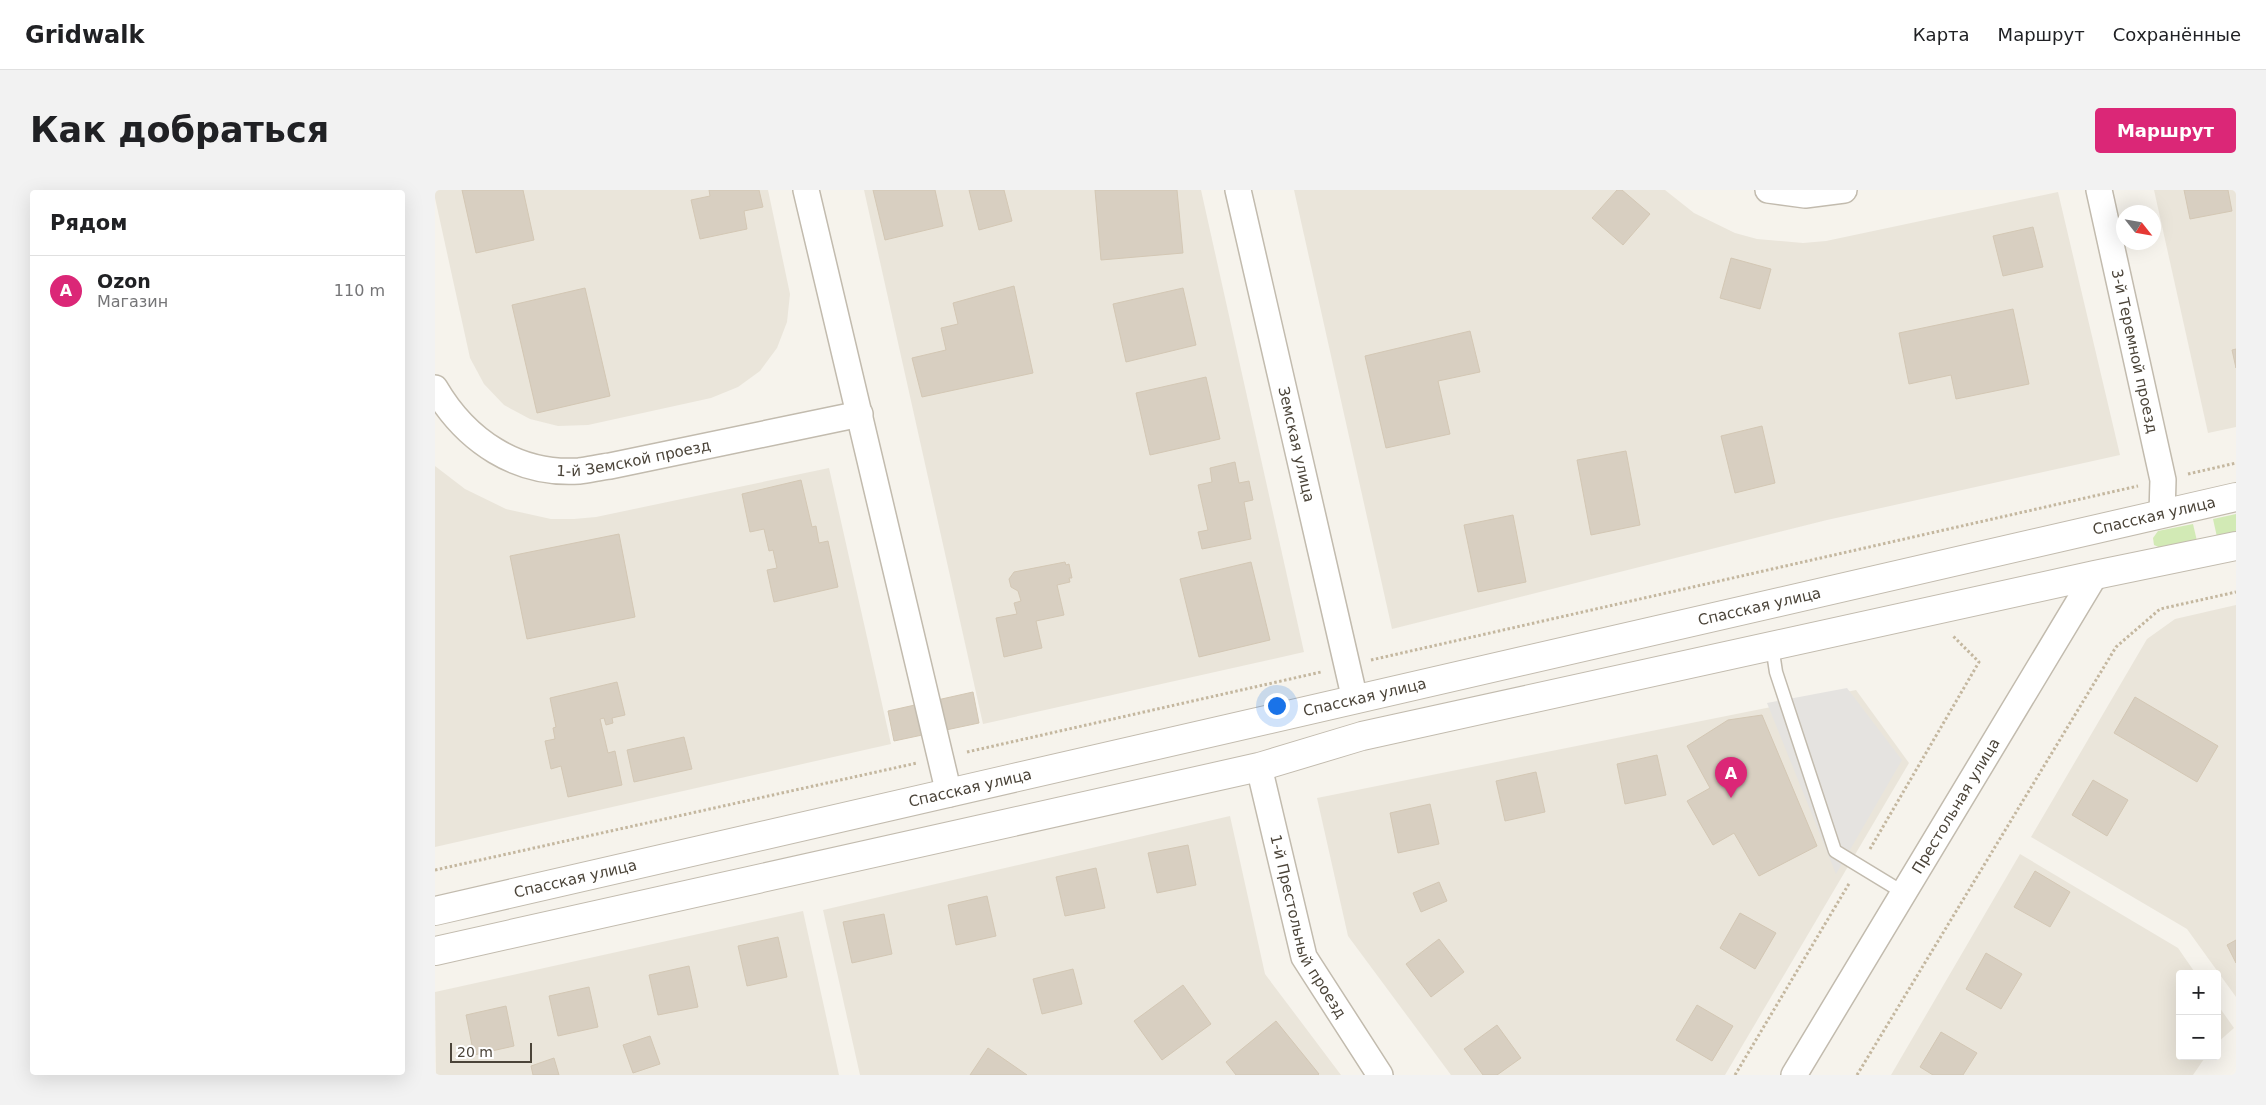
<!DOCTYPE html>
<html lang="ru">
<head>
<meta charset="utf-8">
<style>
  body { margin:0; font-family:"DejaVu Sans",sans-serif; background:#f2f2f2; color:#202124 }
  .controls { position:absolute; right:15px; bottom:15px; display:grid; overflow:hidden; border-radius:5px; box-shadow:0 5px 20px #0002 }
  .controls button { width:45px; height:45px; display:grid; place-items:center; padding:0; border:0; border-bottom:1px solid #e0e0e0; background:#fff; color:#202124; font:25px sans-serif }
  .compass { position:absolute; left:1681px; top:15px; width:45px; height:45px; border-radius:50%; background:#fff; box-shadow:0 5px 20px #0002; rotate:121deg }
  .scale { position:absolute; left:15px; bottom:12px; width:82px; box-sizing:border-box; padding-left:5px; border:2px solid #4b4439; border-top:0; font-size:14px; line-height:18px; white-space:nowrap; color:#4b4439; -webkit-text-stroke:4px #fff; paint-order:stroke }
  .you { position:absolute; left:841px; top:515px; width:18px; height:18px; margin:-12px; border:4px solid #fff; border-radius:50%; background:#1a73e8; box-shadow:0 0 0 8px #1a73e833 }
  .badge { display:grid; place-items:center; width:32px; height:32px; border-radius:50%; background:#db2777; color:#fff; font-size:16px; font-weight:700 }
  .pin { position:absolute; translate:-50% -41px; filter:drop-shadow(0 1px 2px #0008) }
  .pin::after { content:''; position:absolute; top:26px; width:18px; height:15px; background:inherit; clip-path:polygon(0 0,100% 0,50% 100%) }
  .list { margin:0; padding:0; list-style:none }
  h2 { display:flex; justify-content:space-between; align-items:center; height:65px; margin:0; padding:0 20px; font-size:21px }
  h2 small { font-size:16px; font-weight:400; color:#757577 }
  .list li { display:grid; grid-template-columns:32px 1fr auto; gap:15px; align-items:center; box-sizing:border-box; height:70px; padding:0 20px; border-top:1px solid #e0e0e0 }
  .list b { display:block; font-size:19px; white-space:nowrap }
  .list p { margin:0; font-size:16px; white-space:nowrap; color:#757577 }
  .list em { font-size:16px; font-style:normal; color:#757577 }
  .map { position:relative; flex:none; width:1801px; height:885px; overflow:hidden; border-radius:5px }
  header { display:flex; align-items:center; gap:30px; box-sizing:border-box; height:70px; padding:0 25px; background:#fff; border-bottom:1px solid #e0e0e0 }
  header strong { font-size:24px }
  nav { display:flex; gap:28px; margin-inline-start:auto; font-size:18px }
  .intro { display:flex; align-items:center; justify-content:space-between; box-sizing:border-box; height:120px; padding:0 30px }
  h1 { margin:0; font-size:35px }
  .button { padding:12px 22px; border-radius:5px; background:#db2777; color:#fff; font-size:18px; font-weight:700 }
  main { display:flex; gap:30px; padding:0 30px }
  aside { flex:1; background:#fff; border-radius:5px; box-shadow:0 5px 20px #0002 }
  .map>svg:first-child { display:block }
</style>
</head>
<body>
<header>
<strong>Gridwalk</strong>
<nav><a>Карта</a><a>Маршрут</a><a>Сохранённые</a></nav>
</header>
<div class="intro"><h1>Как добраться</h1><a class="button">Маршрут</a></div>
<main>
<aside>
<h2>Рядом<small></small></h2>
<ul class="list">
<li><span class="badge">A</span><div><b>Ozon</b><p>Магазин</p></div><em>110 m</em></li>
</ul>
</aside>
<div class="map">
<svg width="1801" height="885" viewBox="0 0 1801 885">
  <rect width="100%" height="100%" fill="#f6f3ec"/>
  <g fill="#eae5da">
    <path d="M0 0H333L355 104 352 132 342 158 325 181 303 197 276 208 153 235 123 236 95 229 69 215 49 194 35 168 0 8Z"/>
    <path d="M429 0H766L869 462 548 534Z"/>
    <path d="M859 0H1230L1259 23 1300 43 1322 49 1368 53 1391 51 1623 2 1685 265 1392 330 957 439Z"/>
    <path d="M1719 0H1801V237L1773 243Z"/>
    <path d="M0 276 30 299 71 319 116 329H139L161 327 394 278 456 554 0 657Z"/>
    <path d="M1801 415V807L1752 739 1596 647 1712 449 1740 429Z"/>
    <path d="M1421 500 1474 573 1290 885H1016L913 746 882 608Z"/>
    <path d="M795 626 830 784 906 885H425L388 720Z"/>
    <path d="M1585 664 1743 758 1761 784H1745V866H1771L1758 885H1456Z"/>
    <path d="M368 721 404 885H1L0 802Z"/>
    <path d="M1782 814 1799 838 1782 853Z"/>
  </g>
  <g fill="#d2eab5">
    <path d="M1801 324V343L1782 347 1778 329Z"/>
    <path d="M1758 334 1762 351 1728 359 1719 355 1718 348 1723 341Z"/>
  </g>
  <path fill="#e5e3e0" d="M1412 498 1467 570 1401 684 1332 513Z"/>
  <g fill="#d8cfc1" stroke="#d3c7b4">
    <path d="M27 0H88L99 50 41 63Z"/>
    <path d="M274 0H324L328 17 309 21 312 39 265 49 256 10 275 6Z"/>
    <path d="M438 0H500L508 36 450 50Z"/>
    <path d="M534 0H569L577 31 544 40Z"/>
    <path d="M660 0H742L748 63 666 70Z"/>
    <path d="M1182 0H1187L1215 24 1188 55 1157 28Z"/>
    <path d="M1749 0H1793L1797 21 1755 29Z"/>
    <path d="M1598 37 1608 77 1568 86 1558 46Z"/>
    <path d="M1296 68 1336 79 1325 119 1285 108Z"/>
    <path d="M579 96 598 183 487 207 477 168 511 160 506 138 523 134 518 113Z"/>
    <path d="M150 98 175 206 102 223 77 115Z"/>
    <path d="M748 98 761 155 691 172 678 114Z"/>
    <path d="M1578 119 1594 194 1521 209 1516 185 1474 194 1464 143Z"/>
    <path d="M1035 141 1045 182 1003 191 1015 244 951 258 930 166Z"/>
    <path d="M1801 159V178L1797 160Z"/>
    <path d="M771 187 785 249 715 265 701 203Z"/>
    <path d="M1327 236 1340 293 1300 303 1286 246Z"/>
    <path d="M1191 261 1205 335 1156 345 1142 270Z"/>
    <path d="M800 272 804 293 814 291 818 310 809 312 816 349 767 359 763 342 773 340 763 295 777 292 775 278Z"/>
    <path d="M366 290 377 337 381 336 384 353 393 351 403 397 339 412 332 380 342 378 338 360 334 361 329 339 315 342 307 304Z"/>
    <path d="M1078 325 1091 392 1043 402 1029 335Z"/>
    <path d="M184 344 200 427 92 449 75 366Z"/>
    <path d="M630 372 631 375 634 374 637 388H634L635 392 622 395 629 425 601 431 607 458 569 467 561 428 582 424 579 413 586 411 583 401 576 397 574 389 579 382Z"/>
    <path d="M816 372 835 450 764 467 745 389Z"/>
    <path d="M182 492 190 525 177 528 178 533 171 535 169 528 165 529 173 563 180 561 187 595 133 607 126 576 116 579 110 551 120 549 118 538 121 537 115 508Z"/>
    <path d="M538 502 544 533 459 551 453 521Z"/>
    <path d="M1700 507 1783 556 1762 592 1679 543Z"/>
    <path d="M1327 525 1382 656 1324 686 1299 643 1278 655 1252 611 1275 598 1252 556 1293 530Z"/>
    <path d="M249 547 257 579 199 592 192 560Z"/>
    <path d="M1222 565 1231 605 1190 614 1182 574Z"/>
    <path d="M1101 582 1110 622 1070 631 1061 591Z"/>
    <path d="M1658 590 1693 610 1672 646 1637 625Z"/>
    <path d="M995 614 1004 654 963 663 955 623Z"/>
    <path d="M753 655 761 695 722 703 713 663Z"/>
    <path d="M661 678 670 718 630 726 621 687Z"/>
    <path d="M1600 681 1635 702 1615 737 1579 717Z"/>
    <path d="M1004 692 1012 711 986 722 978 703Z"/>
    <path d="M552 706 561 746 521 755 513 715Z"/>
    <path d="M1305 723 1341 743 1320 779 1285 758Z"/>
    <path d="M449 724 457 764 417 773 408 732Z"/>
    <path d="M343 747 352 787 312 796 303 756Z"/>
    <path d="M1004 749 1029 782 996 807 971 774Z"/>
    <path d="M1801 750V773L1792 755Z"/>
    <path d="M1551 763 1587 784 1566 819 1531 799Z"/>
    <path d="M254 776 263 817 223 825 214 785Z"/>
    <path d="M638 779 647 814 607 824 598 789Z"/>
    <path d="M748 795 776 834 727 870 699 831Z"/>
    <path d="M154 797 163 837 123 846 114 806Z"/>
    <path d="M1262 815 1298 836 1277 871 1241 850Z"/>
    <path d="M71 816 79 856 39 865 31 825Z"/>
    <path d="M841 831 884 884 883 885H801L791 872Z"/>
    <path d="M1062 835 1086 868 1062 885H1048L1029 859Z"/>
    <path d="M1506 842 1542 863 1528 885H1498L1485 877Z"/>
    <path d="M215 846 225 874 198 883 188 855Z"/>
    <path d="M553 858 592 885H535Z"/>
    <path d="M119 868 124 885H98L96 876Z"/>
  </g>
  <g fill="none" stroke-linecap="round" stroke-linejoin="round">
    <g stroke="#c2bbae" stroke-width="15">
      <path id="service" d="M1337 456 1341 482 1400 661 1469 703"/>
    </g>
    <g stroke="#c2bbae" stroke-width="28">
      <g id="minor">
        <path d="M371 0 514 604"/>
        <path id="s1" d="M803 0 920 510"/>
        <path d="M1333 0 1370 5 1409 0"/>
        <path id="s2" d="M1664 0 1728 290 1727 324"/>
        <path id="s3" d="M0 198C31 251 82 285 144 281 154 280 165 277 175 276L425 224"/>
        <path id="s4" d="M824 577 869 767 945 885"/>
        <path id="s5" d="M1359 885 1660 385"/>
      </g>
    </g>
    <g stroke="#c2bbae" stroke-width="30">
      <g id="tertiary">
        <path id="s6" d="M0 721 1801 307"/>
        <path d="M0 761 824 577 927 546 1660 385 1801 356"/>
      </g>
    </g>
    <g stroke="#c4b79f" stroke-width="3" stroke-dasharray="2.5 2.5" stroke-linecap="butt">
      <path d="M1753 284 1801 273"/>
      <path d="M936 470 1703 296"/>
      <path d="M532 562 886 482"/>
      <path d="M1435 659 1544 472 1517 445"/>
      <path d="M0 680 482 573"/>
      <path d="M1300 885 1415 692"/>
      <path d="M1422 885 1681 457 1725 419 1801 402"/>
    </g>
    <use href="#service" stroke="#fff" stroke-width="12"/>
    <use href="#minor" stroke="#fff" stroke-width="25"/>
    <use href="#tertiary" stroke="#fff" stroke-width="28"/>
  </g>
  <g text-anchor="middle" stroke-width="4" stroke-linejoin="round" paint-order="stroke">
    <g font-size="15" fill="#4b4439" stroke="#fff">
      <text dy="5" stroke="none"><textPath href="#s2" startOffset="165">3-й Теремной проезд</textPath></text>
      <text dy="5" stroke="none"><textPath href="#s1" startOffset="261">Земская улица</textPath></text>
      <text dy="5" stroke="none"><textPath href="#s3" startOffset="231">1-й Земской проезд</textPath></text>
      <text dy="5" stroke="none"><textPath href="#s6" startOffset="1764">Спасская улица</textPath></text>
      <text dy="5" stroke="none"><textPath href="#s6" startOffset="1359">Спасская улица</textPath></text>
      <text dy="5" stroke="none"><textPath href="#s6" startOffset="954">Спасская улица</textPath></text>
      <text dy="5" stroke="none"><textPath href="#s6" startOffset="549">Спасская улица</textPath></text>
      <text dy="5" stroke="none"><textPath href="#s5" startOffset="314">Престольная улица</textPath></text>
      <text dy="5" stroke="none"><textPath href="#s6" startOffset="144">Спасская улица</textPath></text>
      <text dy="5" stroke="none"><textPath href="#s4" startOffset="168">1-й Престольный проезд</textPath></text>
    </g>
  </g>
</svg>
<div class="controls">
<button>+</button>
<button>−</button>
</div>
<svg class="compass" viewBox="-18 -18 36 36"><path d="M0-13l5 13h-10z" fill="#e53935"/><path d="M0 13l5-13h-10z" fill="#757577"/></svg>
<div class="scale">20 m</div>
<div class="you"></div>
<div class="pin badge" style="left:1296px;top:608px">A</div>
</div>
</main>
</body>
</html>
